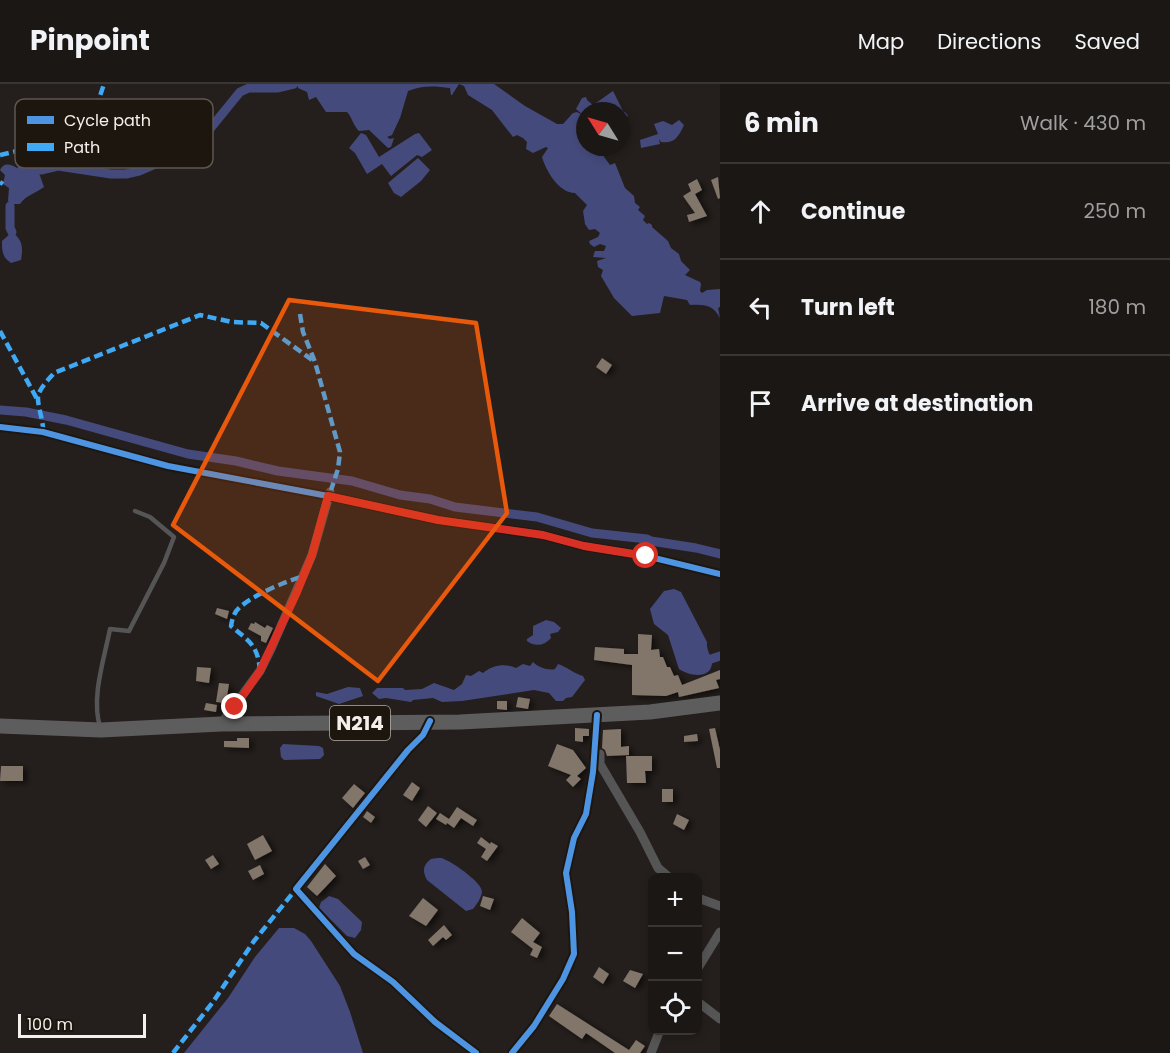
<!DOCTYPE html>
<html lang="en">
<head>
<meta charset="utf-8">
<style>
  body { margin:0; font-family:Poppins,sans-serif; background:#282422; color:#f1f3f6 }
  .controls { position:absolute; right:18px; bottom:18px; display:grid; overflow:hidden; border-radius:12px; box-shadow:0 3px 9px #0003 }
  .controls button { width:54px; height:54px; display:grid; place-items:center; padding:0; border:0; border-bottom:2px solid #393634; background:#1b1715; color:#f1f3f6; font:30px sans-serif }
  .compass { position:absolute; left:576px; top:18px; width:54px; height:54px; border-radius:50%; background:#1b1715; box-shadow:0 3px 9px #0003; rotate:307deg }
  .scale { position:absolute; left:18px; bottom:15px; width:128px; box-sizing:border-box; padding-left:6px; border:3px solid #f4efea; border-top:0; font-size:16px; line-height:21px; white-space:nowrap; color:#f4efea; -webkit-text-stroke:4px #1d160f; paint-order:stroke }
  .stop { position:absolute; width:18px; height:18px; margin:-14px; border:4px solid #d93025; border-radius:50%; background:#fff }
  .stop.end { background:#d93025; border-color:#fff; box-shadow:0 2px 6px #0008 }
  .list { margin:0; padding:0; list-style:none }
  h2 { display:flex; justify-content:space-between; align-items:center; height:78px; margin:0; padding:0 24px; font-size:26px }
  h2 small { font-size:20px; font-weight:400; color:#a09fa0 }
  .list li { display:grid; grid-template-columns:39px 1fr auto; gap:18px; align-items:center; box-sizing:border-box; height:96px; padding:0 24px; border-top:2px solid #393634 }
  .list b { display:block; font-size:22px; white-space:nowrap }
  .list em { font-size:20px; font-style:normal; color:#a09fa0 }
  .icon { flex:none; width:33px; height:33px; fill:none; stroke:currentColor; stroke-width:2; stroke-linecap:round; stroke-linejoin:round }
  .map { position:relative; flex:none; width:720px; height:969px; overflow:hidden }
  header { display:flex; align-items:center; gap:36px; box-sizing:border-box; height:84px; padding:0 30px; background:#1b1715; border-bottom:2px solid #393634 }
  header strong { font-size:28px }
  nav { display:flex; gap:33px; margin-inline-start:auto; font-size:21px }
  main { display:flex }
  aside { flex:1; background:#1b1715 }
  .map>svg:first-child { display:block }
</style>
</head>
<body>
<header>
<strong>Pinpoint</strong>
<nav><a>Map</a><a>Directions</a><a>Saved</a></nav>
</header>
<main>
<div class="map">
<svg width="720" height="969" viewBox="0 0 720 969">
  <defs>
    <filter id="shadow"><feDropShadow dx="4" dy="2.5" stdDeviation="3" flood-color="#0009"/></filter>
  </defs>
  <rect width="100%" height="100%" fill="#241f1c"/>
  <g fill="#454a7c">
    <path d="M298 0H494L525 22 557 40H563L573 29 577 28 584 32 576 25 582 14 586 13 587 16 593 21 613 7 623 27 626 29 628 32 621 37V27H585V63H597L610 81 615 79 625 104 634 112 635 119 640 123 638 126 645 132 643 136 647 140 649 139 652 141V143L668 157 671 164 679 170 681 177 690 186 685 191 700 198 701 200 700 207 702 209 707 206 720 205V223L718 224 720 234C714 221 703 220 690 221L687 216 664 212 660 229 632 232 614 214 601 192 603 186 598 183 597 177 606 174 593 173 595 167H604L606 162 600 160 594 163 590 160 589 157 598 153 600 149 595 145 589 146 585 140 583 127 587 121 575 109C559 109 546 87 542 73L548 64 546 63 533 69 526 65 527 58 523 54 517 51 513 53 492 26 468 11 464 2 459 0 452 11H451L450 4C435 2 422 1 408 7L400 34 392 51 387 53 390 55 394 54 391 63 388 64 369 46 359 47C353 41 352 33 347 28H326L316 13 309 16 307 8 298 4Z"/>
    <path d="M679 36 684 41C679 52 675 60 661 58L659 55 660 60 641 64 640 56 658 50 654 40 663 37 672 41Z"/>
    <path d="M361 49 366 51 379 73 415 50 419 49 432 66 422 73 417 71 391 92 382 80 367 90 355 69 349 64Z"/>
    <path d="M418 74 430 86 421 97 401 113 394 109 388 99Z"/>
    <path d="M27 76 35 84 39 82 42 88 39 89 44 103C35 110 26 111 20 120H11L8 117 9 104 3 100 5 91 0 86C4 78 10 80 17 84Z"/>
    <path d="M12 148C23 156 23 164 21 176L11 179C2 173 2 167 2 157Z"/>
    <path d="M674 505 681 508 707 558C706 566 711 571 712 578 712 596 689 592 679 585L668 551 654 540 650 525 664 507Z"/>
    <path d="M546 536 554 538 561 544 558 548 550 550 551 554C544 562 535 563 527 557V555L533 551V542Z"/>
    <path d="M533 578C538 583 548 587 555 585L558 580C567 583 573 589 583 592L585 596 572 613 566 614 563 617H556L549 609 534 606 462 617 442 618 433 614 413 616 411 618 386 614 379 615 372 609 377 604H403L405 606 422 605 434 599 454 606 462 600 466 591 471 592 479 587 483 589C492 581 506 579 516 584L523 580 530 582Z"/>
    <path d="M348 603 360 604 363 612 339 620 316 612V608L327 610Z"/>
    <path d="M283 660 319 662 323 664 324 671 320 675 284 676 281 673 280 664Z"/>
    <path d="M431 775C435 774 437 774 441 774 450 776 482 798 482 808 481 814 477 820 473 825L466 827 427 796C422 787 423 781 431 775Z"/>
    <path d="M329 812 338 815 362 838 361 846 355 854 347 852 319 824 321 818Z"/>
    <path d="M279 844H294L305 850 311 857 340 902 350 928 363 969H184L228 914 255 873Z"/>
  </g>
  <g fill="none" stroke-linecap="round" stroke-linejoin="round">
    <g stroke="#454a7c" stroke-width="9">
      <path d="M41 86 58 82 111 90H126L139 87 162 77 205 51 240 8 249 4H277L294 0"/>
      <path d="M10 122V144L12 148"/>
      <path d="M0 326 26 328 66 336 188 370 236 377 278 387 352 397 400 411 430 415 455 423 537 433 592 449 647 455 651 457 696 464 720 470"/>
      <path d="M711 575 720 572"/>
    </g>
  </g>
  <g fill="#82756b" filter="url(#shadow)">
    <path d="M718 93 720 114 718 115 711 96Z"/>
    <path d="M697 95 702 106 695 110 707 132 689 138 687 131 695 129 683 112 691 107 688 100Z"/>
    <path d="M602 274 612 281 606 290 596 283Z"/>
    <path d="M217 524 229 527 227 535 215 530Z"/>
    <path d="M255 538 265 544 267 541 273 544 266 559 261 557V552L248 545 251 539 254 540Z"/>
    <path d="M638 550 652 551 651 566 659 565 660 573H663L667 583H670L674 592 678 591 682 601 720 586V595L716 596 719 604 679 613 678 608 666 612 632 611V581L594 576 595 563 624 565V570H638Z"/>
    <path d="M197 583 211 584 209 599 196 597Z"/>
    <path d="M219 599 229 600 226 619 216 618Z"/>
    <path d="M518 613 530 615 528 625 516 623Z"/>
    <path d="M497 617H507V626L497 625Z"/>
    <path d="M206 619 217 621 216 628 204 626Z"/>
    <path d="M575 644 589 645V652H583V658L575 657Z"/>
    <path d="M715 644 720 666V684H717L709 645Z"/>
    <path d="M621 645V663L629 662V671L607 672 605 666 602 664 603 646Z"/>
    <path d="M697 650 698 657 684 658V652Z"/>
    <path d="M237 654H249V664L224 663V657H237Z"/>
    <path d="M557 660 573 666 586 684 577 692 581 695 573 703 566 696 571 691 548 682Z"/>
    <path d="M626 672H652V687H645L646 699H627Z"/>
    <path d="M1 682H23V697H0Z"/>
    <path d="M412 698 420 704 412 717 403 711Z"/>
    <path d="M354 700 365 709 353 724 342 714Z"/>
    <rect x="662" y="705" width="11" height="13"/>
    <path d="M428 722 437 729 426 743 418 736Z"/>
    <path d="M457 723 477 736 473 742 461 734 454 744 447 739 446 741 436 735 440 729 449 735Z"/>
    <path d="M367 727 375 733 371 739 363 733Z"/>
    <path d="M677 730 689 736 684 746 673 740Z"/>
    <path d="M263 751 272 767 255 776 247 760Z"/>
    <path d="M481 753 490 760 491 758 498 762 487 777 481 773 486 765 477 759Z"/>
    <path d="M213 771 219 780 211 785 205 776Z"/>
    <path d="M365 773 370 781 363 785 358 777Z"/>
    <path d="M325 780 336 792 317 812 307 803Z"/>
    <path d="M260 781 264 790 253 796 248 787Z"/>
    <path d="M483 812 494 815 490 826 480 822Z"/>
    <path d="M423 814 438 826 426 842 409 832Z"/>
    <path d="M522 834 540 849 533 858 542 863 537 874 530 871 533 865 511 848Z"/>
    <path d="M444 841 452 851 446 856 443 853 433 862 428 856Z"/>
    <path d="M599 883 609 890 603 900 593 893Z"/>
    <path d="M630 886 643 890 635 904 623 897Z"/>
    <path d="M557 920 629 966 636 956 645 962 640 969H615L586 949 582 955 549 932Z"/>
  </g>
  <g fill="none" stroke-linecap="round" stroke-linejoin="round">
    <path stroke="#565556" stroke-width="4.5" d="M100 643C91 613 104 576 110 545L129 547 164 479 174 453 150 433 135 427"/>
    <g stroke="#565556" stroke-width="9">
      <path d="M0 343 43 348 168 382 328 412 438 436 543 451 584 462 646 472 720 490"/>
      <path d="M430 637 423 651 408 666 296 805 354 870 393 898 435 938 476 969"/>
      <path d="M221 640 260 587 271 565 312 471 330 408"/>
      <path d="M600 670V680L640 748 658 784 670 794"/>
      <path d="M698 814 720 822"/>
      <path d="M698 884 720 848"/>
      <path d="M698 918 720 935"/>
      <path d="M512 969 534 942 563 895 574 870 572 828 566 789 574 754 586 730 593 688 597 631"/>
      <path d="M651 969 660 946"/>
    </g>
    <path stroke="#5e5d5e" stroke-width="15" d="M0 642 101 646 221 640 460 638 650 628 720 619"/>
    <g stroke="#3fa9f5" stroke-width="4.5" stroke-dasharray="9 4.5" stroke-linecap="butt">
      <path d="M0 71 26 65 84 34 97 21 104 0"/>
      <path d="M0 98 3 100"/>
      <path d="M300 230 303 248 315 278 340 368 338 385 331 406"/>
      <path d="M0 247 37 315"/>
      <path d="M43 348C44 336 35 317 39 309 42 302 49 295 54 289L200 231 232 238 261 239 315 278"/>
      <path d="M260 587C258 561 249 557 231 542 232 536 234 528 239 524 253 511 286 497 304 492"/>
      <path d="M173 969 213 918 254 857 296 805"/>
    </g>
    <g stroke="#1d160f" stroke-width="10">
      <g id="cycleway">
        <path d="M0 343 43 348 168 382 328 412 438 436 543 451 584 462 646 472 720 490"/>
        <path d="M430 637 423 651 408 666 296 805 354 870 393 898 435 938 476 969"/>
        <path d="M512 969 534 942 563 895 574 870 572 828 566 789 574 754 586 730 593 688 597 631"/>
      </g>
    </g>
    <use href="#cycleway" stroke="#4d94e3" stroke-width="6"/>
  </g>
  <g fill="none" stroke-linecap="round" stroke-linejoin="round">
    <path stroke="#d93025" stroke-width="8" d="M235 623 260 587 297 508 312 471 328 412 438 436 543 451 584 462 646 472"/>
  </g>
  <path fill="#e8590c" fill-opacity="0.2" stroke="#e8590c" stroke-width="4.5" stroke-linejoin="round" d="M289 216 476 239 507 429 378 597 173 441Z"/>
  <g text-anchor="middle" stroke-width="6" stroke-linejoin="round" paint-order="stroke">
    <rect fill="#1d160f" stroke="#b4aea8" stroke-width="1.5" x="330" y="622" width="60" height="34" rx="4.5"/>
    <g font-size="20" font-weight="bold" fill="#f4efea">
      <text x="360" y="646">N214</text>
    </g>
  </g>
  <rect x="15" y="15" width="198" height="69" rx="9" fill="#1d160f" stroke="#5e5751" stroke-width="1.5"/>
  <rect x="27" y="32" width="27" height="8" fill="#4d94e3"/>
  <rect x="27" y="59" width="27" height="8" fill="#3fa9f5"/>
  <g font-size="16" fill="#f4efea">
    <text x="64" y="42">Cycle path</text>
    <text x="64" y="69">Path</text>
  </g>
</svg>
<div class="controls">
<button>+</button>
<button>−</button>
<button><svg class="icon" aria-label="locate" viewBox="0 0 24 24"><circle cx="12" cy="12" r="6"/><path d="M12 2v4M12 18v4M2 12h4M18 12h4"/></svg></button>
</div>
<svg class="compass" viewBox="-18 -18 36 36"><path d="M0-13l5 13h-10z" fill="#e53935"/><path d="M0 13l5-13h-10z" fill="#a09fa0"/></svg>
<div class="scale">100 m</div>
<div class="stop" style="left:646px;top:472px"></div>
<div class="stop end" style="left:235px;top:623px"></div>
</div>
<aside>
<h2>6 min<small>Walk · 430 m</small></h2>
<ul class="list">
<li><svg class="icon" aria-label="ahead" viewBox="0 0 24 24"><path d="M12 20V5M6 11l6-6 6 6"/></svg><div><b>Continue</b></div><em>250 m</em></li>
<li><svg class="icon" aria-label="left" viewBox="0 0 24 24"><path d="M17 20v-9H6M10 6l-5 5 5 5"/></svg><div><b>Turn left</b></div><em>180 m</em></li>
<li><svg class="icon" aria-label="arrive" viewBox="0 0 24 24"><path d="M6 21V4h12l-3 4 3 4H6"/></svg><div><b>Arrive at destination</b></div></li>
</ul>
</aside>
</main>
</body>
</html>
